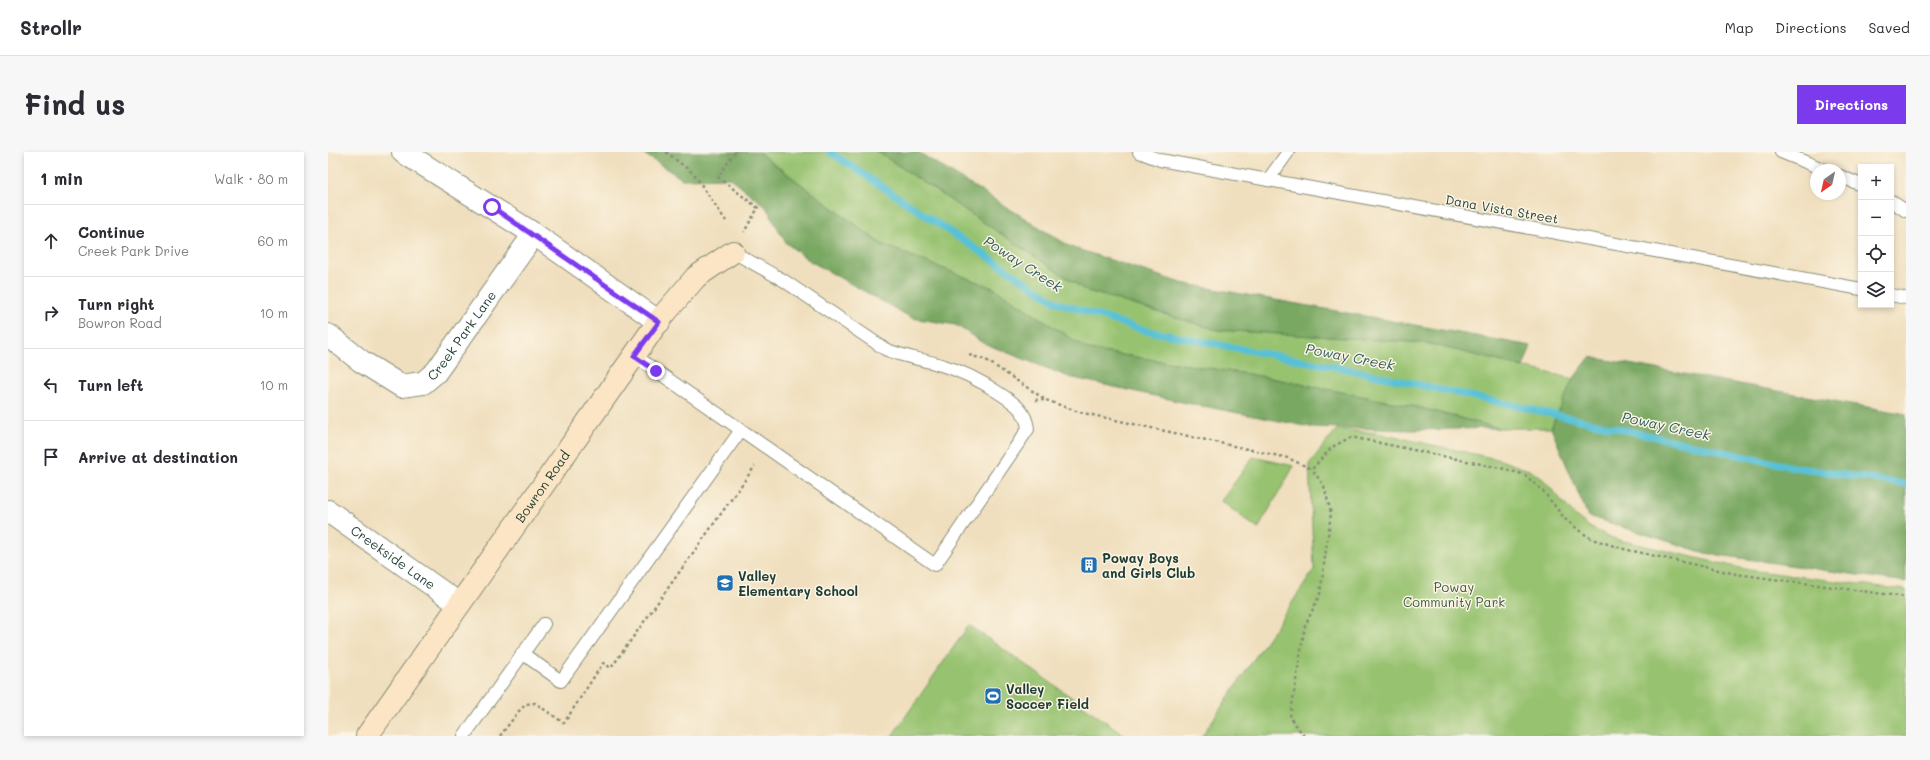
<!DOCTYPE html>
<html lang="en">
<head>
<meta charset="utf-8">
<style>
  body { margin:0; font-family:Mali,sans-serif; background:#f7f7f7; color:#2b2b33 }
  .controls { position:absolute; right:12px; top:12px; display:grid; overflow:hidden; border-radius:0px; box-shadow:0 2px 6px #0003 }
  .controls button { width:36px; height:36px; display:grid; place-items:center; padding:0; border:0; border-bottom:1px solid #e1e1e2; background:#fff; color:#2b2b33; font:20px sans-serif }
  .compass { position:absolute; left:1482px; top:12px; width:36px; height:36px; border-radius:50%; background:#fff; box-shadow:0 2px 6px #0003; rotate:214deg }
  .stop { position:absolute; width:12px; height:12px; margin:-9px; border:3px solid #7c3aed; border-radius:50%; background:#fff }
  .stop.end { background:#7c3aed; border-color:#fff; box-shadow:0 1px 4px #0008 }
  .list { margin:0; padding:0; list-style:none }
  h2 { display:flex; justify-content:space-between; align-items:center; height:52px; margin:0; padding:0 16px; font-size:17px }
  h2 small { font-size:13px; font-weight:400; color:#7c7c81 }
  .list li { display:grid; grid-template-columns:26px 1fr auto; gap:12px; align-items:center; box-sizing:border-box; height:72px; padding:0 16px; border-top:1px solid #e1e1e2 }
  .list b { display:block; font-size:15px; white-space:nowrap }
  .list p { margin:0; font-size:13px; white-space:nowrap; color:#7c7c81 }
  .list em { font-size:13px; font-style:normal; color:#7c7c81 }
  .icon { flex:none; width:22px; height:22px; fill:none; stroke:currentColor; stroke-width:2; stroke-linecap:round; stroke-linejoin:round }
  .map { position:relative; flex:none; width:1578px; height:584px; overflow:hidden; border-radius:0px }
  header { display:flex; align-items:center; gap:24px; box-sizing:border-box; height:56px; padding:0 20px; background:#fff; border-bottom:1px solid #e1e1e2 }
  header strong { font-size:19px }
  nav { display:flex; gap:22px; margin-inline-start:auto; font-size:14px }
  .intro { display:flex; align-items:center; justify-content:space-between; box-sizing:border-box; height:96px; padding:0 24px }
  h1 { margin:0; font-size:28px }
  .button { padding:10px 18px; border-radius:0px; background:#7c3aed; color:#fff; font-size:14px; font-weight:700 }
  main { display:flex; gap:24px; padding:0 24px }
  aside { flex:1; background:#fff; border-radius:0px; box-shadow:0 2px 6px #0003 }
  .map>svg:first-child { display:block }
</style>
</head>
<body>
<header>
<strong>Strollr</strong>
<nav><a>Map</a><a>Directions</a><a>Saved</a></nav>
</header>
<div class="intro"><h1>Find us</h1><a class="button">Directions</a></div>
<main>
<aside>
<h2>1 min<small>Walk · 80 m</small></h2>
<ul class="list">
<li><svg class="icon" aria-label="ahead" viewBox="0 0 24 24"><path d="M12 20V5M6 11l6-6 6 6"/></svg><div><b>Continue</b><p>Creek Park Drive</p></div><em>60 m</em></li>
<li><svg class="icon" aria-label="right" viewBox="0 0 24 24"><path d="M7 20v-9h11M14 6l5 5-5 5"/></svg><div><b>Turn right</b><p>Bowron Road</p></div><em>10 m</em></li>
<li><svg class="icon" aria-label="left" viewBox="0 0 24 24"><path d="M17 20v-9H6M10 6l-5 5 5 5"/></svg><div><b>Turn left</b></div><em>10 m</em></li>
<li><svg class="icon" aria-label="arrive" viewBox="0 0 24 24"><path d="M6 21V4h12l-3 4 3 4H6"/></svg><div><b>Arrive at destination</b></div></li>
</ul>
</aside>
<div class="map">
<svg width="1578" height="584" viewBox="0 0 1578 584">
  <rect width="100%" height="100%" fill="#fcf5e5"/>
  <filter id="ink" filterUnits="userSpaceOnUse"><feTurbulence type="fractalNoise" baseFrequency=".025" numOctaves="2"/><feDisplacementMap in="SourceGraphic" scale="8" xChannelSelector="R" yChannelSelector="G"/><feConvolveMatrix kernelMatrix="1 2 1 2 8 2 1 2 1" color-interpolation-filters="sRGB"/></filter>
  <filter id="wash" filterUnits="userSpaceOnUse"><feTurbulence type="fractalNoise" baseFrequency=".012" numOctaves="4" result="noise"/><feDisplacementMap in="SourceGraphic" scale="16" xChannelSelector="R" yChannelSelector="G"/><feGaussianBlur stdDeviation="0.9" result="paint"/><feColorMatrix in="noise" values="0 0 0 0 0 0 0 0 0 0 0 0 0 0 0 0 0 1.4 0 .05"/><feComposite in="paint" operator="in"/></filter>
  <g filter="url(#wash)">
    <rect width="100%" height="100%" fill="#f0dfbe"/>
    <g fill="#97c26f" stroke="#5b8052">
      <path d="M430 0H550L757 138 889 178 1098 191 1245 227 1294 307 1223 276H1170L1089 255 932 224 761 198 667 137 553 92Z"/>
      <path d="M1009 277 1049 281 1169 307 1201 318 1215 327 1246 363 1263 376 1287 387 1421 418 1578 438V584H874L986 418 981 312Z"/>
      <path d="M925 305 966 314 930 377 893 349Z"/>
      <path d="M641 473 798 584H564Z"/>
    </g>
    <g fill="#79a862" stroke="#4c724b">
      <path d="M313 0H430L553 92 667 137 761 198 932 224 1089 255 1170 276 1085 278 982 275 854 250 741 225 655 191 628 173 584 166 482 109 458 91 438 55 402 26 354 27Z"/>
      <path d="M550 0H590L743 95 853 131 1203 194 1195 215 1098 191 889 178 757 138Z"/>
      <path d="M1262 205 1578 262V430L1377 401 1260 364 1223 276 1245 227Z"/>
    </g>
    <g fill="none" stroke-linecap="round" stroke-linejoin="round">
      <path stroke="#59c1d6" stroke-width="7" d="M502 0 728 150 815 178 1033 220 1465 315 1578 332"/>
    </g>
  </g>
  <g filter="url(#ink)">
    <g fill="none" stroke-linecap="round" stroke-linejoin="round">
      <g stroke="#888e79" stroke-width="14">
        <g id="lane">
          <path d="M811 0 832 8 1533 137"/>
          <path d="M1453 0 1497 18"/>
          <path d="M1512 24 1533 33"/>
          <path d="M940 28 960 0"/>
          <path d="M1563 49 1578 59"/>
          <path d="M1563 143 1578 146"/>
          <path d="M307 204 607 413 700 277C698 258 686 251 671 241 653 229 634 219 613 213 594 207 575 205 557 197L455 128 405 100"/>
          <path d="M194 501 233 529 413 278"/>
          <path d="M136 584 216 472"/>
        </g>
      </g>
      <g stroke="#888e79" stroke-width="24">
        <g id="street">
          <path d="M75 0 206 82 331 170"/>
          <path id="s1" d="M0 183 33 209 73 234 95 231 108 220 206 82"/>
          <path id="s2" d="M0 359 131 452"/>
        </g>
      </g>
      <g stroke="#888e79" stroke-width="24">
        <g id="secondary">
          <path id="s3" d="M39 584 332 167 368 125 405 100"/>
        </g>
      </g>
      <g stroke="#888e79" stroke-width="2.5" stroke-dasharray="3 3" stroke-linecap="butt">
        <path d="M338 0 366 22 398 69"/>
        <path d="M407 0 390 25 430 56 416 80"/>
        <path d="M641 203 658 208 718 248 751 260 960 306 984 317 1004 295 1023 285 1177 317 1197 323 1215 339 1237 367 1252 379 1264 387 1296 397 1408 422 1578 445"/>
        <path d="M707 248H718"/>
        <path d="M172 584 191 559 198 552 207 551 236 571 275 511 283 516 427 314"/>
        <path d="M976 584 962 565 977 474 992 442 1003 361 996 334 984 317"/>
      </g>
      <use href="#lane" stroke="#fff" stroke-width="12"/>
      <use href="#street" stroke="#fff" stroke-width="22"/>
      <use href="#secondary" stroke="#fce5c4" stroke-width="22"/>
    </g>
  </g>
  <g fill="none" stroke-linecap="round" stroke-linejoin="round" filter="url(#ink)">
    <path stroke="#7c3aed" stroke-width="5" d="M164 55 331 170 306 204 328 219"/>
  </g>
  <defs>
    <g id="building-square" transform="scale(0.9)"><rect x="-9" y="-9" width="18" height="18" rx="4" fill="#1f6fb2" stroke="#fcf5e5"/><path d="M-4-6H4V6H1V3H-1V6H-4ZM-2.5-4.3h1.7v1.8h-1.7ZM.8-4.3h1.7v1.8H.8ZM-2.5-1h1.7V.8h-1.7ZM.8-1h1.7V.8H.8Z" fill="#fff"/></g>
    <g id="school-square" transform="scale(0.9)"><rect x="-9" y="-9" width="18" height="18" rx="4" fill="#1f6fb2" stroke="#fcf5e5"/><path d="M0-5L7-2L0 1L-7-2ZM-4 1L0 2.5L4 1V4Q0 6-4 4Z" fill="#fff"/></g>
    <g id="stadium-square" transform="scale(0.9)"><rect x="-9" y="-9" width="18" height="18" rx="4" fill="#1f6fb2" stroke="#fcf5e5"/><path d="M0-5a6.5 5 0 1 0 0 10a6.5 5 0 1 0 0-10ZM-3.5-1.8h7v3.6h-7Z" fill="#fff"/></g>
  </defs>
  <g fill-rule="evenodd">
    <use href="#building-square" x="761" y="413"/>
    <use href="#school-square" x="397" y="431"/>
    <use href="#stadium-square" x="665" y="544"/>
  </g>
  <g text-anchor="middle" stroke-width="3" stroke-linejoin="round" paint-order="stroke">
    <g font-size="13" fill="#1f3d34" stroke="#fcf5e5">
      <text transform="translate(1174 57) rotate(10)" y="5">Dana Vista Street</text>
      <text dy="5" stroke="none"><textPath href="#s1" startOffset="173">Creek Park Lane</textPath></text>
      <text dy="5" stroke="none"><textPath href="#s3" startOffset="305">Bowron Road</textPath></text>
      <text dy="5" stroke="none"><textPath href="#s2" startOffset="80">Creekside Lane</textPath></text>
    </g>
    <g font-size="13" font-weight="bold" fill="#1f3d34" stroke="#fcf5e5" text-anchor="start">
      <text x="774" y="411">Poway Boys<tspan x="774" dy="15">and Girls Club</tspan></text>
      <text x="410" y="429">Valley<tspan x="410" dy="15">Elementary School</tspan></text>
      <text x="678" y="542">Valley<tspan x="678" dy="15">Soccer Field</tspan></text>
    </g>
    <g font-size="13" fill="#3d5e43" stroke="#fcf5e5">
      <text x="1126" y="440">Poway<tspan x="1126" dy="15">Community Park</tspan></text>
    </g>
    <g font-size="14" font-style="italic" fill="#2e5e5c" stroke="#fcf5e5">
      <text transform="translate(695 112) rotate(33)" y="5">Poway Creek</text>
      <text transform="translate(1022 205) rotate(11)" y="5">Poway Creek</text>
      <text transform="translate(1338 274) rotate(12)" y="5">Poway Creek</text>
    </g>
  </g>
</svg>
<div class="controls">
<button>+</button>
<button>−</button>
<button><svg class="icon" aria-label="locate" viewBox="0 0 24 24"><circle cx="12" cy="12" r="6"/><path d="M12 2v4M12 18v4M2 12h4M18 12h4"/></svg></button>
<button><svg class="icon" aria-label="layers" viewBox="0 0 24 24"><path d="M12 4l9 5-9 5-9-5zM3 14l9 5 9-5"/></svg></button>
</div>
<svg class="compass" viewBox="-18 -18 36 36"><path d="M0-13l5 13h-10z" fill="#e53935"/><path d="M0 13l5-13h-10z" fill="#7c7c81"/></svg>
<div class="stop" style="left:164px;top:55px"></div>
<div class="stop end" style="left:328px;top:219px"></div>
</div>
</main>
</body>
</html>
